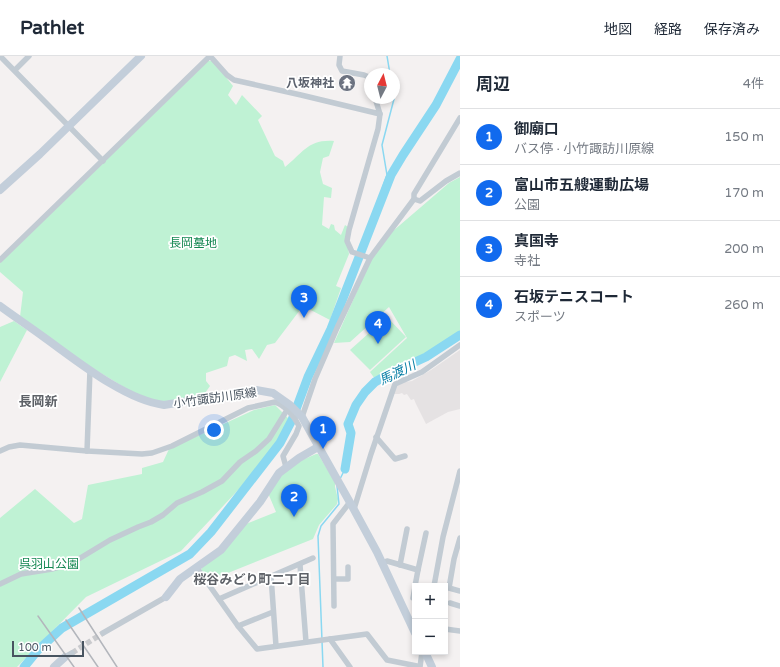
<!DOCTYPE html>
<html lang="ja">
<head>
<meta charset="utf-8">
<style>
  body { margin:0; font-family:"Varela Round","Noto Sans JP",sans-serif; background:#f6f6f7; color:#1f2937 }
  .controls { position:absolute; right:12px; bottom:12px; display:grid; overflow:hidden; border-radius:0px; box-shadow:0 2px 6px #0003 }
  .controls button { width:36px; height:36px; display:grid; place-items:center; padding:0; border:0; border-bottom:1px solid #e0e1e3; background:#fff; color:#1f2937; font:20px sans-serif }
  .compass { position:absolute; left:364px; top:12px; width:36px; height:36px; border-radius:50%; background:#fff; box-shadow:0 2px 6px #0003; rotate:7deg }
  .scale { position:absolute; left:12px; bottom:10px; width:72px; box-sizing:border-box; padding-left:4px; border:2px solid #485460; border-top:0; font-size:11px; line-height:14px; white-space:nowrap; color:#485460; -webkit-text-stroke:3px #fff; paint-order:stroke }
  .you { position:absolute; left:214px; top:374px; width:14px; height:14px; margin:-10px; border:3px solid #fff; border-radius:50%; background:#1a73e8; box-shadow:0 0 0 6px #1a73e833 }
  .badge { display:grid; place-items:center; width:26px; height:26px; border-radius:50%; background:#116aee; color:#fff; font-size:13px; font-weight:700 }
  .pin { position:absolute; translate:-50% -33px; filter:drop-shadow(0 1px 2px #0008) }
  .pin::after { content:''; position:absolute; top:21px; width:14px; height:12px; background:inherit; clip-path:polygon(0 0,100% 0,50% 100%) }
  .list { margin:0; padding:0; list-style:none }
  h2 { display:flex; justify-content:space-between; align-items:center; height:52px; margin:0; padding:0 16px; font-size:17px }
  h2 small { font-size:13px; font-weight:400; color:#747a83 }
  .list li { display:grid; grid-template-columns:26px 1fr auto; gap:12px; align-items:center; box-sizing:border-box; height:56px; padding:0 16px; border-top:1px solid #e0e1e3 }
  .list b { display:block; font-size:15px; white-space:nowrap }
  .list p { margin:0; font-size:13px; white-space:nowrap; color:#747a83 }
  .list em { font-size:13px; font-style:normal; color:#747a83 }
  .map { position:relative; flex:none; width:460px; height:611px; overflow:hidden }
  header { display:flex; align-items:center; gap:24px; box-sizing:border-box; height:56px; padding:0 20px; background:#fff; border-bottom:1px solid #e0e1e3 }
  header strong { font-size:19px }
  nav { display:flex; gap:22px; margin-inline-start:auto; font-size:14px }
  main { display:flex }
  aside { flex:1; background:#fff }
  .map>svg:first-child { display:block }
</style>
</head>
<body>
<header>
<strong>Pathlet</strong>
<nav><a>地図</a><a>経路</a><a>保存済み</a></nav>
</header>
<main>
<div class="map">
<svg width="460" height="611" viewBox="0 0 460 611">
  <rect width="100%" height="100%" fill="#f4f1f1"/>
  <path fill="#e5e2e3" d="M460 294V353L448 356 426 368 416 348 414 343 411 344 407 338 404 339 402 337 399 338H390L399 327 412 325 431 314Z"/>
  <g fill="#bff2d4">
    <path d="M208 5H213L233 30 228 39 236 49 242 39 262 60 258 64 275 100 283 105 285 111C303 97 308 83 334 85L329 100 323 102 320 116 323 128 332 132 331 142 324 141 322 169 329 173 331 168 334 169 335 174 341 179 345 169 348 171V192L349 198 336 230 341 232 330 264 303 250 275 287 267 289 259 303 252 293 245 294 247 305 235 299 229 301 227 310 206 317V325L210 330 203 340 152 348 84 307 20 261 23 236 0 216V207Z"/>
    <path d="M460 121V276L429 298 375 323 370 316 407 282 389 251 350 286 334 287 371 204 393 175 449 127Z"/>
    <path d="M387 261 406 281 370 314 350 294Z"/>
    <path d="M14 265 27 274 0 326V271Z"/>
    <path d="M275 349 290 364 278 388 254 417 181 495 86 541 17 611H0V462L35 433 74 467 82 463 88 429 142 418V412L163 406 169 393 254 354Z"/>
    <path d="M316 398H318L335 426V431L338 443 337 448 319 469 313 483 208 525 201 514 202 512 246 468 276 456 268 437 270 432 291 409Z"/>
  </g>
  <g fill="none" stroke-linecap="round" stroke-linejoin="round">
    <g stroke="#8ad8f1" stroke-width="1.5">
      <path d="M387 0 390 18"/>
      <path d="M386 135 382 133 387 119 382 89 394 43V40"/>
      <path d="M340 423 345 413"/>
      <path d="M323 611 318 480 321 470 339 448 337 430"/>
    </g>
    <g stroke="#8ad8f1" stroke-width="9">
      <path d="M345 413 351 377 348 368 356 349 365 336 375 326 391 317 426 301 460 279"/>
      <path d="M24 611 38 594 62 572 190 498 211 476 280 387 292 364 308 321 331 273 391 119 403 99 436 49 460 3"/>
    </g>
    <path stroke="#c9cacd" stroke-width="5.5" stroke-dasharray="5.5 3" stroke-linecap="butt" d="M72 597 103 577"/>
    <g stroke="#c2cbd3" stroke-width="5.5">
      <path d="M0 0 103 105"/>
      <path d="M210 0 227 19 234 24 301 39 380 58"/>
      <path d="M340 0 339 9 342 15 364 19 369 21 370 24"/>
      <path d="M15 14 29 0"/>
      <path d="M414 143 420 145 446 125 460 117"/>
      <path d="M370 202 352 196 347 185 349 174 378 73 380 58 375 42"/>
      <path d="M0 204 210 0"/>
      <path d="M302 361 315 323 337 272 370 202 414 143V138L460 62"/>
      <path d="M376 381 395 403 405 400"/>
      <path d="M0 395 9 391 20 389 87 395 142 398 152 397 172 390 248 352 275 346C285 349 295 361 299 370L296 378 283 400 286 411"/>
      <path d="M87 395 90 314"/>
      <path d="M354 453 371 398 395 328 422 316 460 289"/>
      <path d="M460 482 454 503 449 532 460 535"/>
      <path d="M381 507 387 505 418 514 426 477"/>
      <path d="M300 509 306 586"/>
      <path d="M400 509 407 473"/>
      <path d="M197 512 238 570 257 593 330 583"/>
      <path d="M271 520 276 590"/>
      <path d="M334 523H348V511"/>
      <path d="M0 528 21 518 52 513 72 507 110 484 138 471 151 466 163 459 177 447 202 436 222 425 240 406 256 395 269 383 287 354"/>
      <path d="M415 530 418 514"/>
      <path d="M434 530 443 481 460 415"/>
      <path d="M413 542 415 531"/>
      <path d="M219 543 313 502"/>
      <path d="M450 547 460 550"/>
      <path d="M334 550 333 468 350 446"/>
      <path d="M238 570 273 556"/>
      <path d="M445 573 460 575"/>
      <path d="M103 577 166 541"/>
      <path d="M65 601 72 597"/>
      <path d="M350 611 330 583 367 578 387 604 417 610"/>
      <path d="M420 611 422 596"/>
    </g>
    <g stroke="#c3ceda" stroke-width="8">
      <path d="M0 134 40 98 141 0"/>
      <path d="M0 250C15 261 30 271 45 282 77 305 125 344 164 349L256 334 273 337 290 349 302 361 352 450 377 496 415 577"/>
      <path d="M166 541 180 523 221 494 260 446 279 417 299 402 318 391"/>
      <path d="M425 596 432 611"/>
      <path d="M54 611 65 601"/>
    </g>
    <g stroke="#b3b6bc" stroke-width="1.5">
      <path d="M79 552 117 611"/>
      <path d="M38 560 74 611"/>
      <path d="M66 564 98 611"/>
    </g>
  </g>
  <defs>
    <g id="temple-disc" transform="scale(0.9)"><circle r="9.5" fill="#6b7280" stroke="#fff"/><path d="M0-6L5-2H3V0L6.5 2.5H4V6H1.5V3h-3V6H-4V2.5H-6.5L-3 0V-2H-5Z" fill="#fff"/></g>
  </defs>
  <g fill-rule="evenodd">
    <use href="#temple-disc" x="347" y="27"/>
  </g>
  <g text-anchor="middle" stroke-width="3.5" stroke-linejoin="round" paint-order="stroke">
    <g font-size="12" font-weight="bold" fill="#5b616d" stroke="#fff" text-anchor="end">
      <text x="334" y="31">八坂神社</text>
    </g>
    <g font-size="12" fill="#138751" stroke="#fff">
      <text x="193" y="191">長岡墓地</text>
      <text x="49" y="512">呉羽山公園</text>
    </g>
    <g font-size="12" fill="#485460" stroke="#fff">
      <text transform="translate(215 342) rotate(-8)" y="4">小竹諏訪川原線</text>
    </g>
    <g font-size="13" font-style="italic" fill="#077ea5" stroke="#fff">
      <text transform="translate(397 316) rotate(-26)" y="5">馬渡川</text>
    </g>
    <g font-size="13" font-weight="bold" fill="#5d6167" stroke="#fff">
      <text x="38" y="350">長岡新</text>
      <text x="252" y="528">桜谷みどり町二丁目</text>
    </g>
  </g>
</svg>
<div class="controls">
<button>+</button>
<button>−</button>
</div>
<svg class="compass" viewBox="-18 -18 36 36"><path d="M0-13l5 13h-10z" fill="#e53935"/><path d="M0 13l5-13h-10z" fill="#747a83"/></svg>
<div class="scale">100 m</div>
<div class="you"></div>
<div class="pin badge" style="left:323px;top:393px">1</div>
<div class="pin badge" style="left:294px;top:461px">2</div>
<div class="pin badge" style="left:304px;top:262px">3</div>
<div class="pin badge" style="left:378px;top:288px">4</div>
</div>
<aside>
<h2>周辺<small>4件</small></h2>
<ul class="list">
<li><span class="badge">1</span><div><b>御廟口</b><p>バス停 · 小竹諏訪川原線</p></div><em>150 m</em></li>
<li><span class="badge">2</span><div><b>富山市五艘運動広場</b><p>公園</p></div><em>170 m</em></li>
<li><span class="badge">3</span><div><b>真国寺</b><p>寺社</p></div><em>200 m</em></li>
<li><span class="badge">4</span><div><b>石坂テニスコート</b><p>スポーツ</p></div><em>260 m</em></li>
</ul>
</aside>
</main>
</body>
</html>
